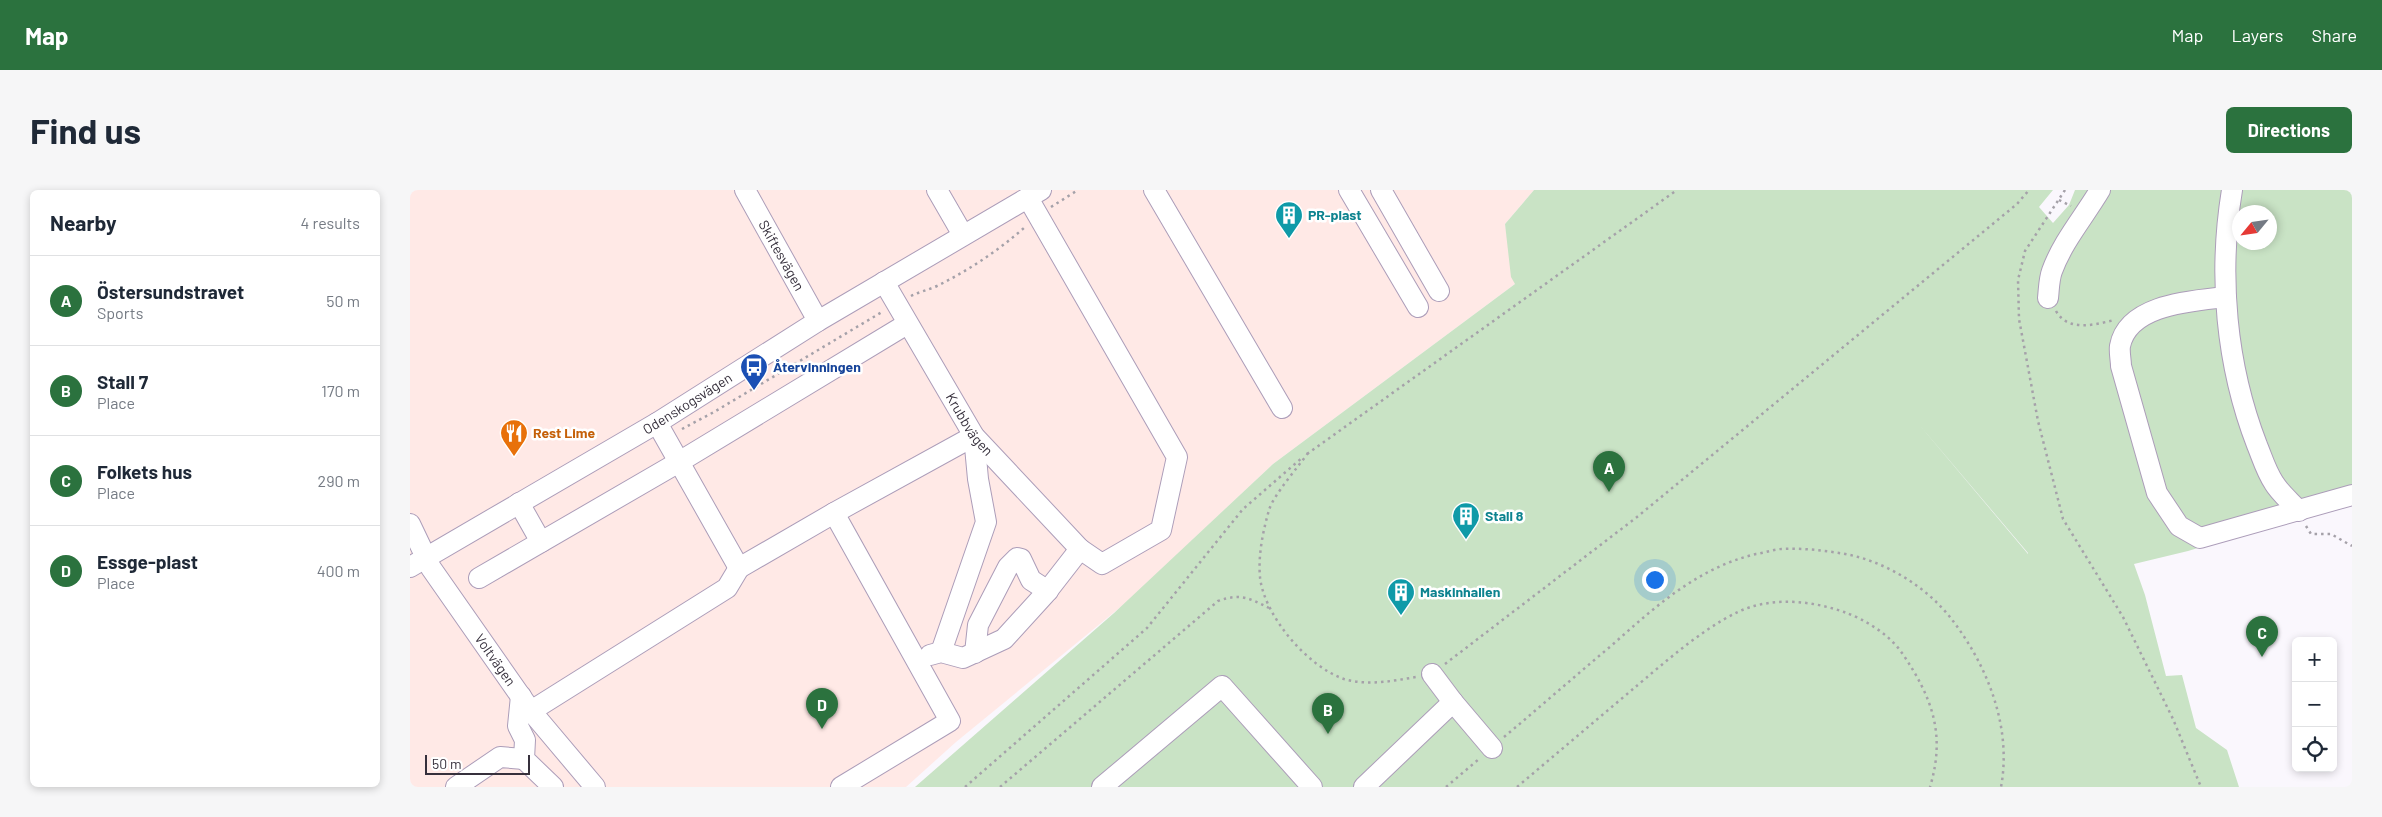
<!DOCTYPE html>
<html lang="en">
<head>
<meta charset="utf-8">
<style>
  body { margin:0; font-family:Barlow,sans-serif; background:#f6f6f7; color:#1f2937 }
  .controls { position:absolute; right:15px; bottom:15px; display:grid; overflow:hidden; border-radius:8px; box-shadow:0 2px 8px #0003 }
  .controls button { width:45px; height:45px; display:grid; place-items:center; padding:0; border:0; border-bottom:1px solid #e0e1e3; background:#fff; color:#1f2937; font:25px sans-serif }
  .compass { position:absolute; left:1822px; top:15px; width:45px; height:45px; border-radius:50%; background:#fff; box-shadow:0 2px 8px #0003; rotate:241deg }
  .scale { position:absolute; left:15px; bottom:12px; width:105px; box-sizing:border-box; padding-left:5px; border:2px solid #36303c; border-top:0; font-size:14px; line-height:18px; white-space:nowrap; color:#36303c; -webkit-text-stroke:4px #fff; paint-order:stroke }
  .you { position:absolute; left:1244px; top:389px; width:18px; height:18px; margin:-12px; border:4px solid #fff; border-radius:50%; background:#1a73e8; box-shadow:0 0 0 8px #1a73e833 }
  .badge { display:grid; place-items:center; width:32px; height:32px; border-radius:50%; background:#2b723e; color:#fff; font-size:16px; font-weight:700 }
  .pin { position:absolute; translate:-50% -41px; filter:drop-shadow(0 1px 2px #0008) }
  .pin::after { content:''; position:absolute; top:26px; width:18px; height:15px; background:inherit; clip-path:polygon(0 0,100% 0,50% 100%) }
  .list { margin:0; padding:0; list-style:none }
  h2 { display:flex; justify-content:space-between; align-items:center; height:65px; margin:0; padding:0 20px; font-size:21px }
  h2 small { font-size:16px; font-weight:400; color:#747a83 }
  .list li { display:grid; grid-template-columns:32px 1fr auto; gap:15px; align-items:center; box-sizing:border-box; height:90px; padding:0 20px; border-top:1px solid #e0e1e3 }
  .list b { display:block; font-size:19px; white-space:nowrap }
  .list p { margin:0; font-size:16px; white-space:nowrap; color:#747a83 }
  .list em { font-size:16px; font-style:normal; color:#747a83 }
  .icon { flex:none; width:28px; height:28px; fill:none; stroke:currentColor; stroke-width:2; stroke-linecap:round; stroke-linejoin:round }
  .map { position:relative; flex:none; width:1942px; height:597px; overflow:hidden; border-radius:8px }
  header { display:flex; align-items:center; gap:30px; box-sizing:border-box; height:70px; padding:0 25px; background:#2b723e; color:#fff }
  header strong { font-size:24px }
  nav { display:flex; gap:28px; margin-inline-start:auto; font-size:18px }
  .intro { display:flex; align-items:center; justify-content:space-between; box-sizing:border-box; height:120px; padding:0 30px }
  h1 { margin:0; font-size:35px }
  .button { padding:12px 22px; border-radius:8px; background:#2b723e; color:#fff; font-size:18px; font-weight:700 }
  main { display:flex; gap:30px; padding:0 30px }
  aside { flex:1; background:#fff; border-radius:8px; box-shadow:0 2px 8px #0003 }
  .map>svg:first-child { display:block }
</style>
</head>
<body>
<header>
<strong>Map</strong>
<nav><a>Map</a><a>Layers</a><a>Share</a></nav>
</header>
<div class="intro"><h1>Find us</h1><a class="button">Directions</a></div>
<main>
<aside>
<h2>Nearby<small>4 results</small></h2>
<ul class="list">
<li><span class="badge">A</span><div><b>Östersundstravet</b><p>Sports</p></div><em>50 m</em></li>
<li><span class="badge">B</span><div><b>Stall 7</b><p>Place</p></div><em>170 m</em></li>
<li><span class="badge">C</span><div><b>Folkets hus</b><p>Place</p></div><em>290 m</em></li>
<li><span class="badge">D</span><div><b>Essge-plast</b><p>Place</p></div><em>400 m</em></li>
</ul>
</aside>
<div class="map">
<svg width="1942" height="597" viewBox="0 0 1942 597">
  <rect width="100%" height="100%" fill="#faf7fd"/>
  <path fill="#ffe9e6" d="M0 0H1124L1095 34 1105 94 863 274 713 415 546 552 496 597H0Z"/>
  <path fill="#c9e3c5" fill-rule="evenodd" d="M1124 0H1643L1629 17 1643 33 1659 15 1665 0H1942V311L1778 361 1724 374 1735 405 1756 486 1772 485 1786 538 1817 560 1829 597H505L704 423 863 274 1105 94 1101 87 1095 34ZM1830 22H1860V52H1830ZM1507 232 1618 363V364Z"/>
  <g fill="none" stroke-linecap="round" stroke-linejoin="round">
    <g stroke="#ac9db9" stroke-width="22">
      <g id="minor">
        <path id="s1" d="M335 0 408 131"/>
        <path d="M527 0 553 45"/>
        <path d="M744 0 872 218"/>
        <path d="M939 0 1008 117"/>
        <path d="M971 0 1029 101"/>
        <path d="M1822 0C1808 85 1816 175 1847 255 1852 267 1856 281 1864 293 1870 303 1881 312 1889 321"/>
        <path id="s2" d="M474 92 564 246 670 359 692 374 751 340 767 267 618 8"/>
        <path d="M1816 107C1782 111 1718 114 1710 156 1709 162 1711 170 1711 176L1747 303 1769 336 1790 348 1942 305"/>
        <path d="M1638 108C1639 99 1639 89 1642 81 1653 51 1674 27 1690 0"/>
        <path d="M247 233 329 378 424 323 564 246 568 289 576 332 531 462"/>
        <path d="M109 313 131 352"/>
        <path d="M424 323 540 531 431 597"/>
        <path id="s3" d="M0 334 21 378 121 521 185 597"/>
        <path id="s4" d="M0 377 247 233 408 131 631 0"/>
        <path d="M69 388 269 272 497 134"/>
        <path d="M565 463 568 435 598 377 607 368 611 369 621 390 638 401"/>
        <path d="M520 465 531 462 553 468 594 449 635 404 670 359"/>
        <path d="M1022 484 1043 512"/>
        <path d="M111 506 108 536 115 550 114 569 143 597"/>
        <path d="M121 521 317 398 329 378"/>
        <path d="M46 597 90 567 114 569"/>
        <path d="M692 597 812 496 902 597"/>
        <path d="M954 597 1043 512 1082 558"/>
      </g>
    </g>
    <g stroke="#a5a1a9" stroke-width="2.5" stroke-dasharray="2.5 4" stroke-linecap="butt">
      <path d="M1655 0 1615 61 1608 90 1609 129 1628 231 1653 329 1713 427 1763 529 1791 597"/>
      <path d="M1649 10 1661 16"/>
      <path d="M641 17 668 0"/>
      <path d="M501 106C509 102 518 100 527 96 559 80 588 61 615 37"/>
      <path d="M1646 121C1658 142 1684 135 1704 130"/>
      <path d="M272 239 304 222 472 122"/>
      <path d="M898 263C888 277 863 306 859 320 853 341 848 365 850 387 854 426 898 477 934 489 958 496 982 491 1006 487"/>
      <path d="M897 264 1267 0"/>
      <path d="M1896 336 1901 344H1921L1942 356"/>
      <path d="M1035 474 1227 327 1607 14 1619 0"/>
      <path d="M1094 547C1130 517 1165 486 1201 456 1245 417 1287 378 1346 364 1355 363 1364 359 1372 359 1391 358 1410 360 1429 363 1472 369 1517 396 1543 431 1578 477 1602 538 1591 597"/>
      <path d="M555 597 737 438 833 319 893 267"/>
      <path d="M590 597 808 411C831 403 839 408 859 418"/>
      <path d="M1036 597 1069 569"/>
      <path d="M1107 597C1146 564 1184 532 1223 499 1253 474 1306 426 1344 416 1374 408 1405 412 1434 422 1454 429 1479 444 1492 463 1522 507 1536 544 1520 597"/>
    </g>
    <use href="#minor" stroke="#fff" stroke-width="20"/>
  </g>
  <defs>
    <g id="building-pin" transform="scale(1.4375)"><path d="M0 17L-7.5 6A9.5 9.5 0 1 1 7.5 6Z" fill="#0f9aa8" stroke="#fff"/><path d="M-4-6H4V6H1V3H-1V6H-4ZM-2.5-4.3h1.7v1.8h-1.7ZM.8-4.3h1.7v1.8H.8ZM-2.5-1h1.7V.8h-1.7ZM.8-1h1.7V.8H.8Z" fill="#fff"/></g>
    <g id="bus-pin" transform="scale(1.4375)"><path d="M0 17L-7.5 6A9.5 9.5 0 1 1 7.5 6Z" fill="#1a4fb4" stroke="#fff"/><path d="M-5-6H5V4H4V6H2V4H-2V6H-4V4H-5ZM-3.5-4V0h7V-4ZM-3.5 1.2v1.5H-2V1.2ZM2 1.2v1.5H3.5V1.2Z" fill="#fff"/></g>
    <g id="restaurant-pin" transform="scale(1.4375)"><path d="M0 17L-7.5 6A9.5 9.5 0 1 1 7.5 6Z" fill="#e8710a" stroke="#fff"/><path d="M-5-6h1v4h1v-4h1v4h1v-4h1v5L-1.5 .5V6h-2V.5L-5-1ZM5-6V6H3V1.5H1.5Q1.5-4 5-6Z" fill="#fff"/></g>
  </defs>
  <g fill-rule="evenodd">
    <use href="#building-pin" x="879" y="25"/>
    <use href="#bus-pin" x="344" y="177"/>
    <use href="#restaurant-pin" x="104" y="243"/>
    <use href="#building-pin" x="1056" y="326"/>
    <use href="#building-pin" x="991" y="402"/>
  </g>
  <g text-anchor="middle" stroke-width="5" stroke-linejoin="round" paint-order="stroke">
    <g font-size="14" font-weight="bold" fill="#0d838f" stroke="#fff" text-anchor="start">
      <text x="898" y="30">PR-plast</text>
      <text x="1075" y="331">Stall 8</text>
      <text x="1010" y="407">Maskinhallen</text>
    </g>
    <g font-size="14" fill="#36303c" stroke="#fff">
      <text dy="5" stroke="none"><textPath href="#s1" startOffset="75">Skiftesvägen</textPath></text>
      <text dy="5" stroke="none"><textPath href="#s4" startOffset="322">Odenskogsvägen</textPath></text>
      <text dy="5" stroke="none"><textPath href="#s2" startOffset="166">Krubbvägen</textPath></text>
      <text dy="5" stroke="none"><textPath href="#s3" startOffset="161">Voltvägen</textPath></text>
    </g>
    <g font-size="14" font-weight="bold" fill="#164399" stroke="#fff" text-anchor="start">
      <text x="363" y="182">Återvinningen</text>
    </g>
    <g font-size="14" font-weight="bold" fill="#c56008" stroke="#fff" text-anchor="start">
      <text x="123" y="248">Rest Lime</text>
    </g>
  </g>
</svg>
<div class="controls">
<button>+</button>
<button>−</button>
<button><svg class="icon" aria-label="locate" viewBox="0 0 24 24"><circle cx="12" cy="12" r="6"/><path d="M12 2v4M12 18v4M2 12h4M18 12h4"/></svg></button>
</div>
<svg class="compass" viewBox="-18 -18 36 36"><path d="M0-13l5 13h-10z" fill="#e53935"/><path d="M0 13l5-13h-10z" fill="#747a83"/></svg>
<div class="scale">50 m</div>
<div class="you"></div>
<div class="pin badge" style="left:1199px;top:302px">A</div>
<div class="pin badge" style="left:918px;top:544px">B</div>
<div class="pin badge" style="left:1852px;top:467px">C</div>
<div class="pin badge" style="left:412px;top:539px">D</div>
</div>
</main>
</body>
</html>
